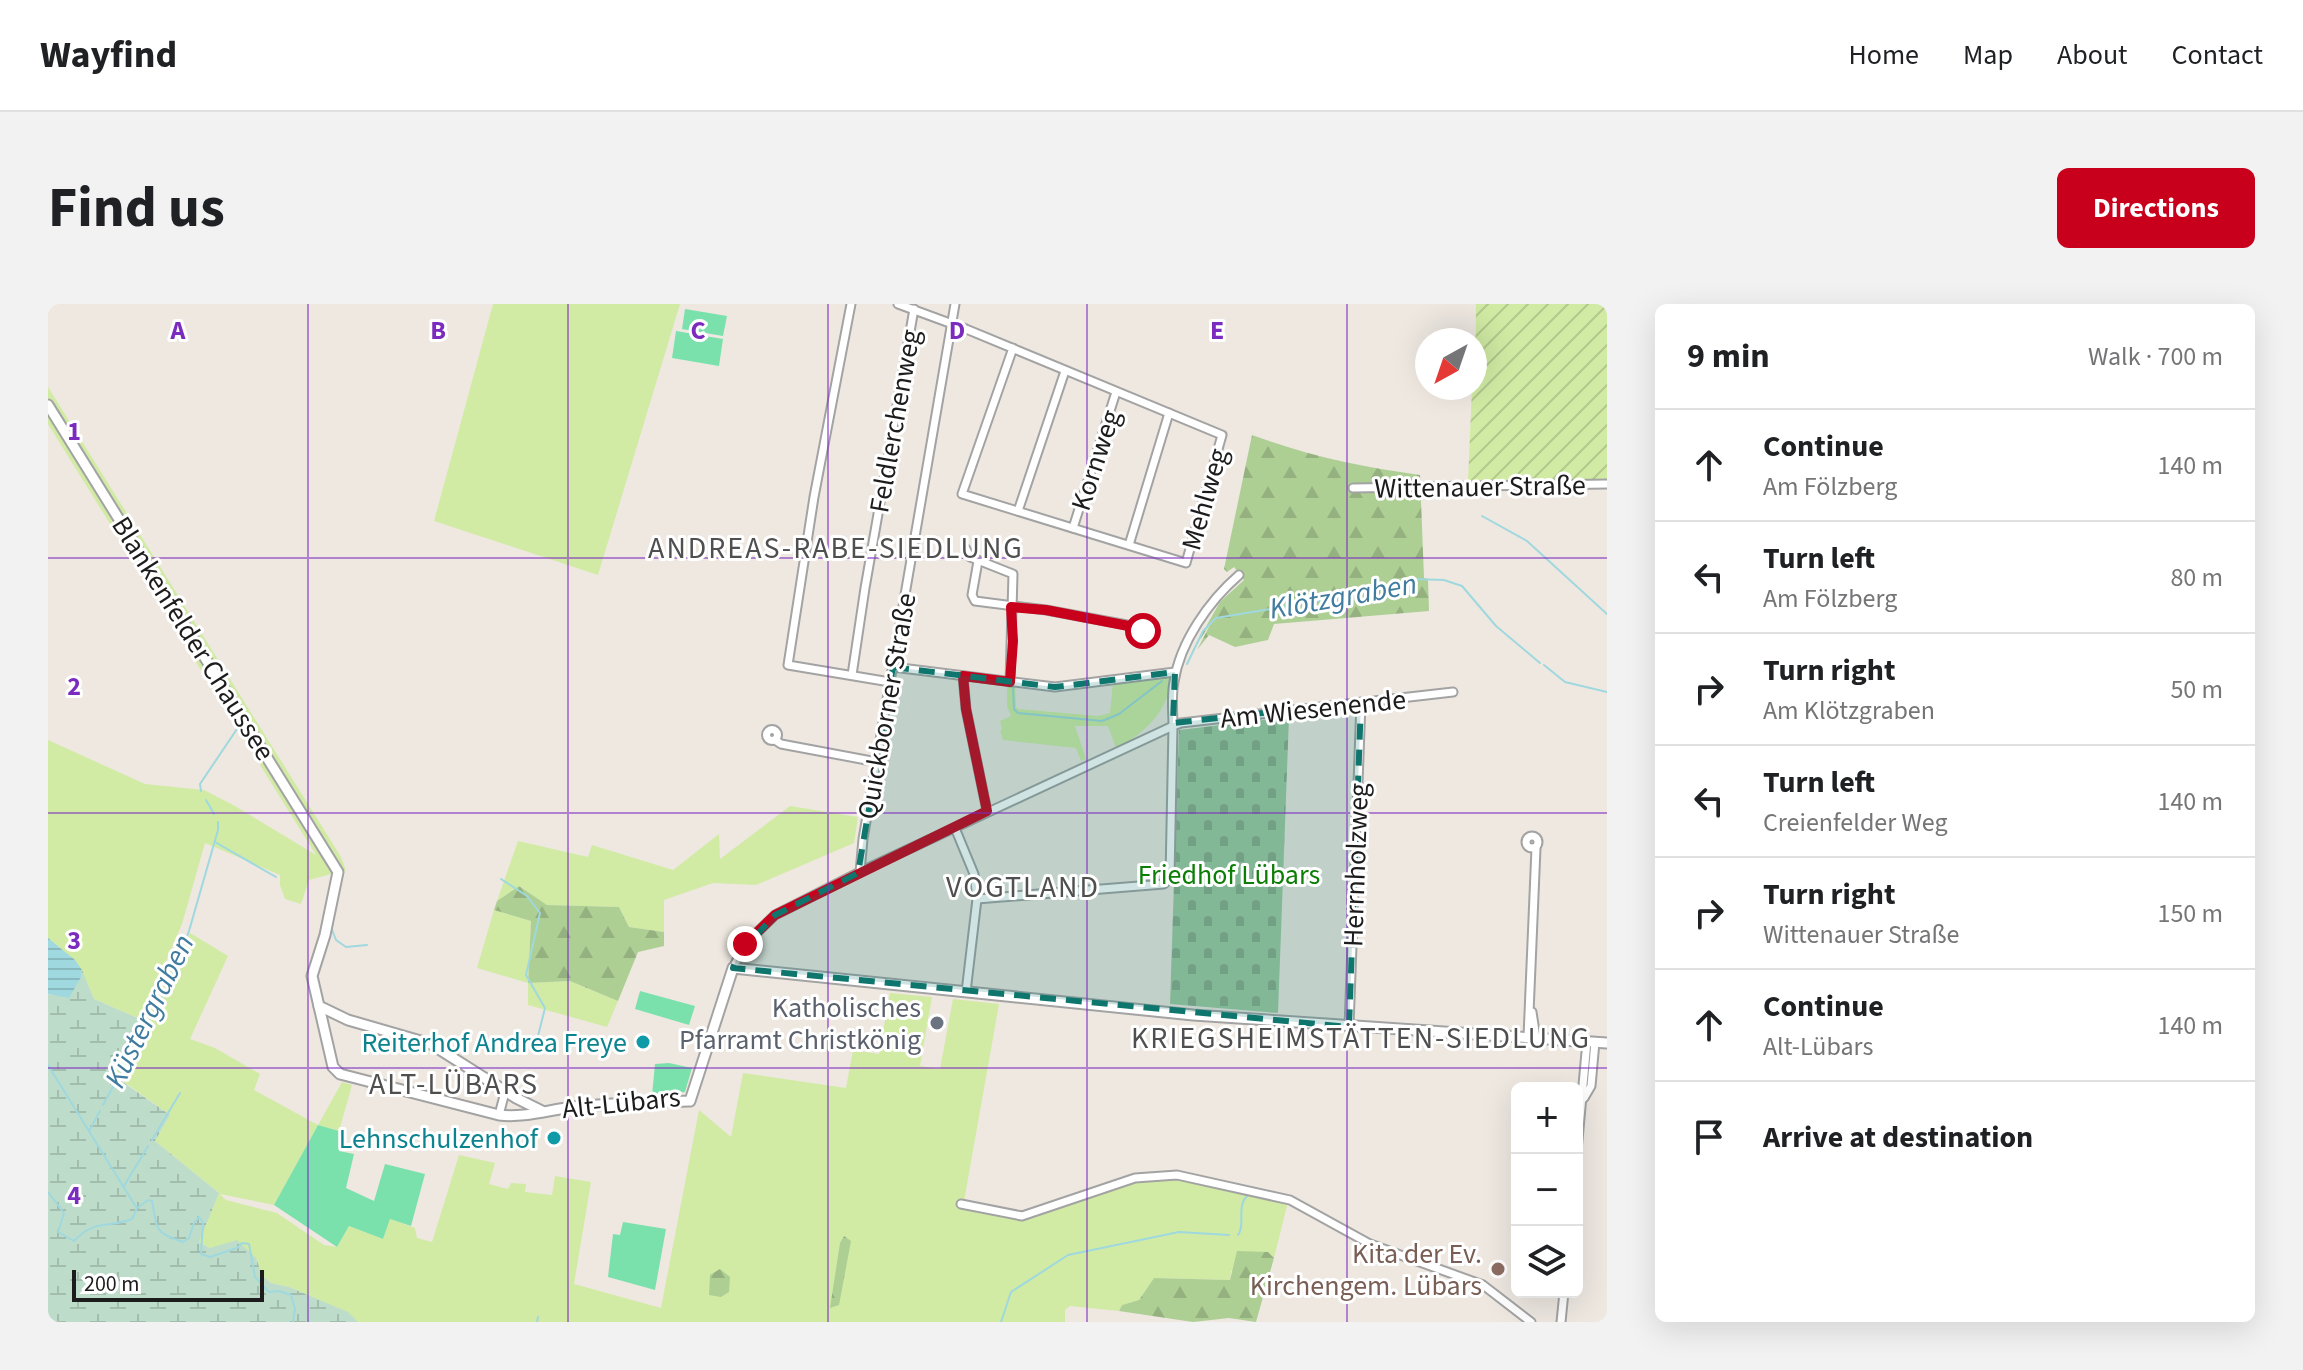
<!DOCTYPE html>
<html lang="en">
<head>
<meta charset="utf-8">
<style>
  body { margin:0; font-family:"Source Sans 3",sans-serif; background:#f2f2f2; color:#202124 }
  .controls { position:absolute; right:24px; bottom:24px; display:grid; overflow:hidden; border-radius:12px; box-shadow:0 8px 32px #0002 }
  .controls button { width:72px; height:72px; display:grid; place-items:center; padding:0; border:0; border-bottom:2px solid #e0e0e0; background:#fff; color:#202124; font:40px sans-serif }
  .compass { position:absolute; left:1367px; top:24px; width:72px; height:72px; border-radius:50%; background:#fff; box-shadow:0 8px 32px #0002; rotate:220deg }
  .scale { position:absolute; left:24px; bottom:20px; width:192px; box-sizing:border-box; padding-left:8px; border:4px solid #1c1c1c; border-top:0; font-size:22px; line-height:28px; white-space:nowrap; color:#1c1c1c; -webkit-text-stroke:6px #fff; paint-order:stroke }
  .stop { position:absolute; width:24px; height:24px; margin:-18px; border:6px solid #c8001b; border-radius:50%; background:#fff }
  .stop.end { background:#c8001b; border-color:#fff; box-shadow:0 2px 8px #0008 }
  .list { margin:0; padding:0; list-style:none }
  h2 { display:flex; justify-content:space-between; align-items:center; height:104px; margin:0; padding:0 32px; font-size:34px }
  h2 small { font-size:26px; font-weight:400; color:#757577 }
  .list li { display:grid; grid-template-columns:52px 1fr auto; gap:24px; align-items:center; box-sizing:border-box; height:112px; padding:0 32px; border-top:2px solid #e0e0e0 }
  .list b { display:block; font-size:30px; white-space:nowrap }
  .list p { margin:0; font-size:26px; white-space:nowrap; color:#757577 }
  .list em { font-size:26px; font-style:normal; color:#757577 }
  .icon { flex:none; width:44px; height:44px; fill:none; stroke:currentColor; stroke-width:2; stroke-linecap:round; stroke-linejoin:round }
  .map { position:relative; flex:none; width:1559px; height:1018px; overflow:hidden; border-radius:12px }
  header { display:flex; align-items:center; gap:48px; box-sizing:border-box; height:112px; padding:0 40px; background:#fff; border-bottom:2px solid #e0e0e0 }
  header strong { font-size:38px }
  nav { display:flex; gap:44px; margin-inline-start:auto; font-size:28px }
  .intro { display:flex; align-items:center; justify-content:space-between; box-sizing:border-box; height:192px; padding:0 48px }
  h1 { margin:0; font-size:56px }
  .button { padding:20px 36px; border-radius:12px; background:#c8001b; color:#fff; font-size:28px; font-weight:700 }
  main { display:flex; gap:48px; padding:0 48px }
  aside { flex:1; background:#fff; border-radius:12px; box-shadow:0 8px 32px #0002 }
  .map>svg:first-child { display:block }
</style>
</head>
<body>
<header>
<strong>Wayfind</strong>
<nav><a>Home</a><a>Map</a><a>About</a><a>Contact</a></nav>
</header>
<div class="intro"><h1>Find us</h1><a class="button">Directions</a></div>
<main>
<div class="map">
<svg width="1559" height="1018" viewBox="0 0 1559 1018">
  <defs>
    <pattern id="forest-firs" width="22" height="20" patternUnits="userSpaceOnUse" patternTransform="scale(2)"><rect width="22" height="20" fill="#adcf94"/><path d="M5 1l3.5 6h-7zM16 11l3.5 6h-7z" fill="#94b17f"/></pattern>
    <pattern id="wetland-marsh" width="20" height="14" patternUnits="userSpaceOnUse" patternTransform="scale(2)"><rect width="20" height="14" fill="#bdddca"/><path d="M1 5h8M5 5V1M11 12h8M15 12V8" fill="none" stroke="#a2bdad"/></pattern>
    <pattern id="cemetery-stones" width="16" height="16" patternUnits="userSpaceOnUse" patternTransform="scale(2)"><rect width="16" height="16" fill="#a1c8a2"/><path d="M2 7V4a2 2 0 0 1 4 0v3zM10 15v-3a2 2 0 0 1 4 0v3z" fill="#8aab8b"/></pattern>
    <pattern id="garden-furrows" width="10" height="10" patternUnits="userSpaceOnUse" patternTransform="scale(2)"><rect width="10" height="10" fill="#d1eba4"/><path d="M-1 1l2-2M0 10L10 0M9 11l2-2" fill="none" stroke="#b3c98d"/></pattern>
    <pattern id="water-rules" width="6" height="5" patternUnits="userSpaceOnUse" patternTransform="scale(2)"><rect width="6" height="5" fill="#9fd8de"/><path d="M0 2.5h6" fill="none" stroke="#88b9be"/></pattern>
  </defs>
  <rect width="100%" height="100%" fill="#eee8e1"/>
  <g fill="#d1eba4">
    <path d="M445 0H632L550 271 386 217Z"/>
    <path d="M0 83 293 553 298 566 261 576 253 600 237 595 232 581V571L157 539 134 620 93 715 97 717 142 629 180 652 142 735 167 744 212 770 206 786 270 821 294 778 304 781 291 827 270 821 226 901 172 890 178 896 229 909 276 941 289 943 301 922 335 935 342 915 367 924 369 934 384 938 411 851 447 859 441 880 460 885 463 879 478 880 477 888 504 891 507 872 543 878 526 980 613 1004 651 806 683 833 695 769 798 784 805 746 831 750 842 689 884 693 872 762 892 765 905 695 951 700 915 903 969 914 1087 877 1128 874 1240 898 1226 954 1220 948 1183 967 1182 976 1106 974 1091 996 1074 1001 1071 1007 1022 1002 1017 1006V1018H310L299 1008 241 983 223 979 214 971 208 954 162 944 150 937 171 889 107 837 122 811 62 768 92 715 46 695C33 662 27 656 0 634V436L97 480 156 486 187 502 268 551 0 120Z"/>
    <path d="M1122 371C1124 405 1096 430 1068 444L1060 422H1027L1038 455 1033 457 1028 444 955 436 952 427 954 426 952 417 963 412 959 402V379L967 380 968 403 970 405 1050 412 1062 409 1065 378Z"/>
    <path d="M742 502 810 513 806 539 708 581 665 579 616 596V628L581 623 571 603 499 601 471 582 449 597 470 537 540 553 544 541 625 566 671 530 672 555Z"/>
    <path d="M446 606 483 617 480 679 522 677 570 697 559 723 480 701V679L429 664Z"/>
  </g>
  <g fill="url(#forest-firs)">
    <path d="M1204 131C1261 152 1312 163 1372 171L1376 274 1380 275 1381 307 1226 320 1220 336 1187 343 1161 331 1149 346 1163 319 1143 349 1172 298 1196 276 1186 263 1179 268 1176 265Z"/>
    <path d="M471 582 499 601 571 603 581 623 616 628V642L590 648 570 697 522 677 480 679 483 617 446 606 449 597Z"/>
    <path d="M796 932 803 937 791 1001 782 1004 792 939Z"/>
    <path d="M1189 947 1220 948 1226 954 1208 1018 1181 1014 1145 1018 1071 1007 1074 1001 1091 996 1106 974 1182 976Z"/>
    <path d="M672 965 682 973 681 988 673 993 661 991 662 971Z"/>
  </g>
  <path fill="url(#wetland-marsh)" d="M34 666 46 695 92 715 62 769 122 811 107 837 171 889 151 938 162 944 189 936 208 954 214 971 223 979 241 983 300 1008 310 1018H0V690L4 691 33 673Z"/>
  <path fill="url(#cemetery-stones)" d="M1241 413 1230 709 1122 700 1131 426Z"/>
  <path fill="url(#garden-furrows)" d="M1428 0H1559V175L1420 177 1424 84H1427Z"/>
  <g fill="#7be1ac">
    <path d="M637 5 679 12 675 32 634 25Z"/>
    <path d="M628 27 675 35 671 62 624 54Z"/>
    <path d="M592 687 647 702 641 721 587 705Z"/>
    <path d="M621 759 644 764 637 788 607 792 604 791 607 760Z"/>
    <path d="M270 821 291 827V847L306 850 298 884 326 897 337 860 377 870 363 922 342 915 335 935 301 922 289 943 226 901Z"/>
    <path d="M575 918 618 925 607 986 560 973 565 930 572 931Z"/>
  </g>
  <path fill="url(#water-rules)" d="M0 634 27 656 34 666 33 673 21 694 0 690Z"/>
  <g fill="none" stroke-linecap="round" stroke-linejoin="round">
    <g stroke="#9fd8de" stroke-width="2">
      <path d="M1434 212 1479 237 1559 310"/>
      <path d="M1139 360 1155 327 1168 314 1313 290 1365 275 1396 276 1414 282 1448 322 1492 359"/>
      <path d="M1496 361 1517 378 1559 388"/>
      <path d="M965 383 966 405 970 409 1054 417 1071 410 1114 377"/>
      <path d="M153 487 152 480 191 422"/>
      <path d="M158 496 166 510"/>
      <path d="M167 538 228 573"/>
      <path d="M453 575 479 592 492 609 478 671 497 704 487 744"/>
      <path d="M283 623 288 636 298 643 319 641"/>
      <path d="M0 761 88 903"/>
      <path d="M55 801 121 680 141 627 170 526V518"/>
      <path d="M41 827 52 807"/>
      <path d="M104 836 132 789"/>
      <path d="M76 882 100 842"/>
      <path d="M0 888 16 909 10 928 26 937C49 914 57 925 84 915L89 904 100 896 104 897C110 926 105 928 135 938L141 934 146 919 151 913 155 918 153 950 162 953 189 944 194 939 201 940 207 973 221 988 231 987 243 991 247 1005 245 1018"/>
      <path d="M1190 931C1198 920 1188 903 1199 892"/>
      <path d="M489 1018 490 1013"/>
      <path d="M953 1018 963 988 1020 951 1131 928 1181 931"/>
    </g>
    <g stroke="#a3a3a3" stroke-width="11">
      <g id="minor">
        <path d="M803 0 766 193 740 361 842 378"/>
        <path d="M850 0 918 25 1174 131 1138 259 914 190 965 44"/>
        <path d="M1305 184 1559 180"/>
        <path d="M970 207 1017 67"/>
        <path d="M1025 224 1068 88"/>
        <path d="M1081 241 1121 109"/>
        <path d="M918 245 922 253 965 270 962 378"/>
        <path d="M930 257 924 291 927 297 998 306 1079 321 1095 327 1094 333 1088 332 1085 323"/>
        <path d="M845 363 1007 383 1127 368"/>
        <path d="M804 371 817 284 866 5"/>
        <path d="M915 372 918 405 939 507"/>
        <circle cx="724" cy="431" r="5.5"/>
        <path d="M727 436 733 440 829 458"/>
        <path d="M907 524 926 570 929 595 918 688"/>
        <circle cx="1484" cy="538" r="6"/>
        <path d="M812 568 815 535 907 0"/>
        <path d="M929 595 1116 580 1122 573 1125 422 1133 419 1405 388"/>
        <path d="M685 664 697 640 727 611 818 565 1125 422C1125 408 1123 392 1126 378 1132 338 1161 297 1191 271"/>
        <path d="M1484 708 1488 734"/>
        <path d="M1301 723 1313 398"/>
        <path d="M1480 733 1488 544"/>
        <path d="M1536 794 1543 782 1547 738"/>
        <path d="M451 811 457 788"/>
        <path d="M1529 847 1539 737"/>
        <path d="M913 900 974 912 1087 874 1129 871 1242 896 1322 940 1435 981 1483 1018"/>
        <path d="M1513 1018 1516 988"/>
      </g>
    </g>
    <g stroke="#a3a3a3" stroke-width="13">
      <g id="tertiary">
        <path d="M0 101 290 568 277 631 264 672 285 763 292 770 451 811C476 814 500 806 525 803 564 799 603 798 642 797L685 664 1145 711 1559 739"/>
        <path d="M271 702 300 716 383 740 468 794 494 807"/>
      </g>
    </g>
    <use href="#minor" stroke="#fff" stroke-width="7"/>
    <use href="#tertiary" stroke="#fff" stroke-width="9"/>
  </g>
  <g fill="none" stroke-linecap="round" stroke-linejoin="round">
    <path stroke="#c8001b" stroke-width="10" d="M697 640 727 611 939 507 918 405 915 372 962 378 965 337 963 303 998 306 1091 324 1095 327"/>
  </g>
  <path fill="#0f766e" fill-opacity="0.2" stroke="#0f766e" stroke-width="6" stroke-dasharray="16 10" stroke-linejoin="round" d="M845 363 1007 383 1127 368 1125 419 1313 398 1301 723 685 664 690 651 727 611 810 569Z"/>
  <path fill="none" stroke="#7b2cbf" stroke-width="2" stroke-opacity="0.55" d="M260 0V1018M520 0V1018M780 0V1018M1039 0V1018M1299 0V1018M0 254H1559M0 509H1559M0 764H1559"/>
  <circle fill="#6b7280" stroke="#fff" stroke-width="3" cx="889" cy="719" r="8"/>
  <g fill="#0f9aa8" stroke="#fff" stroke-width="3">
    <circle cx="595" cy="738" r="8"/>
    <circle cx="506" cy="834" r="8"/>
  </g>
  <circle fill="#8d6e63" stroke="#fff" stroke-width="3" cx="1450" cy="965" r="8"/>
  <g text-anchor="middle" stroke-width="6" stroke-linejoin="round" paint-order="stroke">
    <g font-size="28" fill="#1c1c1c" stroke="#fff">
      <text transform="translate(846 117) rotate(-80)" y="10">Feldlerchenweg</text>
      <text transform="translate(1047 156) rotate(-72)" y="10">Kornweg</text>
      <text transform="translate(1432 182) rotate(-1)" y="10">Wittenauer Straße</text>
      <text transform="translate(1156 195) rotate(-74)" y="10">Mehlweg</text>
      <text transform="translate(146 334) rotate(58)" y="10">Blankenfelder Chaussee</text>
      <text transform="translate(838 402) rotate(-80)" y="10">Quickborner Straße</text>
      <text transform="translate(1265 404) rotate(-6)" y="10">Am Wiesenende</text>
      <text transform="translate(1307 561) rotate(-88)" y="10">Herrnholzweg</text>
      <text transform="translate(573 798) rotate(-6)" y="10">Alt-Lübars</text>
    </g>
    <g font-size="28" fill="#0c7e06" stroke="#fff">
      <text x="1181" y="580">Friedhof Lübars</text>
    </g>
    <g font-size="28" fill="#5b616d" stroke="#fff" text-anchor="end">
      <text x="873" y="713">Katholisches<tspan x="873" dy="32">Pfarramt Christkönig</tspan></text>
    </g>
    <g font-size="28" fill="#0d838f" stroke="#fff" text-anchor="end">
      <text x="579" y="748">Reiterhof Andrea Freye</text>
      <text x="490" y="844">Lehnschulzenhof</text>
    </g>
    <g font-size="28" fill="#785e54" stroke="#fff" text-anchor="end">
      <text x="1434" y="959">Kita der Ev.<tspan x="1434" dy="32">Kirchengem. Lübars</tspan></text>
    </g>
    <g font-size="30" letter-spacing="2" fill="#4f4f4f" stroke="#fff">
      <text x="788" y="254">ANDREAS-RABE-SIEDLUNG</text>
      <text x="975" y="593">VOGTLAND</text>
      <text x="1313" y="744">KRIEGSHEIMSTÄTTEN-SIEDLUNG</text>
      <text x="406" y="790">ALT-LÜBARS</text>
    </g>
    <g font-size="30" font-style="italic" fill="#407c9f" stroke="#fff">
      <text transform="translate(1295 292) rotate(-10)" y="10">Klötzgraben</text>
      <text transform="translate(101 707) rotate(-64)" y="10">Küstergraben</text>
    </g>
  </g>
  <g font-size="26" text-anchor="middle" font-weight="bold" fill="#7b2cbf" stroke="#fff" stroke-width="6" stroke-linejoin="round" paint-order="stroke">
    <text x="130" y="35">A</text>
    <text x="390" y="35">B</text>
    <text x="650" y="35">C</text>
    <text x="909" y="35">D</text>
    <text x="1169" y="35">E</text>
    <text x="26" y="136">1</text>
    <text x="26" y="391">2</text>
    <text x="26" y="645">3</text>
    <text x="26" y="900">4</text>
  </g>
</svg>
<div class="controls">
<button>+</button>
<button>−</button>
<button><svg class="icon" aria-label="layers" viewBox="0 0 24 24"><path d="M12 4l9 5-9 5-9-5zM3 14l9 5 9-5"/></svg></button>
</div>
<svg class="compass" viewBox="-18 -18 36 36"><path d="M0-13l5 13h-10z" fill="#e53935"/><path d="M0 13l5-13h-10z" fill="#757577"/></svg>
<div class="scale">200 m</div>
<div class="stop" style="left:1095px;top:327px"></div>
<div class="stop end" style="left:697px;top:640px"></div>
</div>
<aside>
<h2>9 min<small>Walk · 700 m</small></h2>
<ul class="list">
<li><svg class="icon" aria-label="ahead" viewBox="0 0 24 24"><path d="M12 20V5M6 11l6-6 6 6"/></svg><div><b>Continue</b><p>Am Fölzberg</p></div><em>140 m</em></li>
<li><svg class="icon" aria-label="left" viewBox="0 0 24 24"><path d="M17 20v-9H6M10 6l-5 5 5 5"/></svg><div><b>Turn left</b><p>Am Fölzberg</p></div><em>80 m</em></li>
<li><svg class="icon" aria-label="right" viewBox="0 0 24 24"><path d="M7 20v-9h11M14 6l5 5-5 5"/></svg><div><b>Turn right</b><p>Am Klötzgraben</p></div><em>50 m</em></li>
<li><svg class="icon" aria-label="left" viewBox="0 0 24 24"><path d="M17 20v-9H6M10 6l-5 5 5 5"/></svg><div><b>Turn left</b><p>Creienfelder Weg</p></div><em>140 m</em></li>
<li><svg class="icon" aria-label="right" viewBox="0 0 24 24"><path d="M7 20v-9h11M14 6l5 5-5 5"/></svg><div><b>Turn right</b><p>Wittenauer Straße</p></div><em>150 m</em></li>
<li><svg class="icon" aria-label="ahead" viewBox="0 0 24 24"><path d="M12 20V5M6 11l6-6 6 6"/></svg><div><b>Continue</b><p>Alt-Lübars</p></div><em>140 m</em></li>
<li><svg class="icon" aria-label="arrive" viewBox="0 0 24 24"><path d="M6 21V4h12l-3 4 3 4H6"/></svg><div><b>Arrive at destination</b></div></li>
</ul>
</aside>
</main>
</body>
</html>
